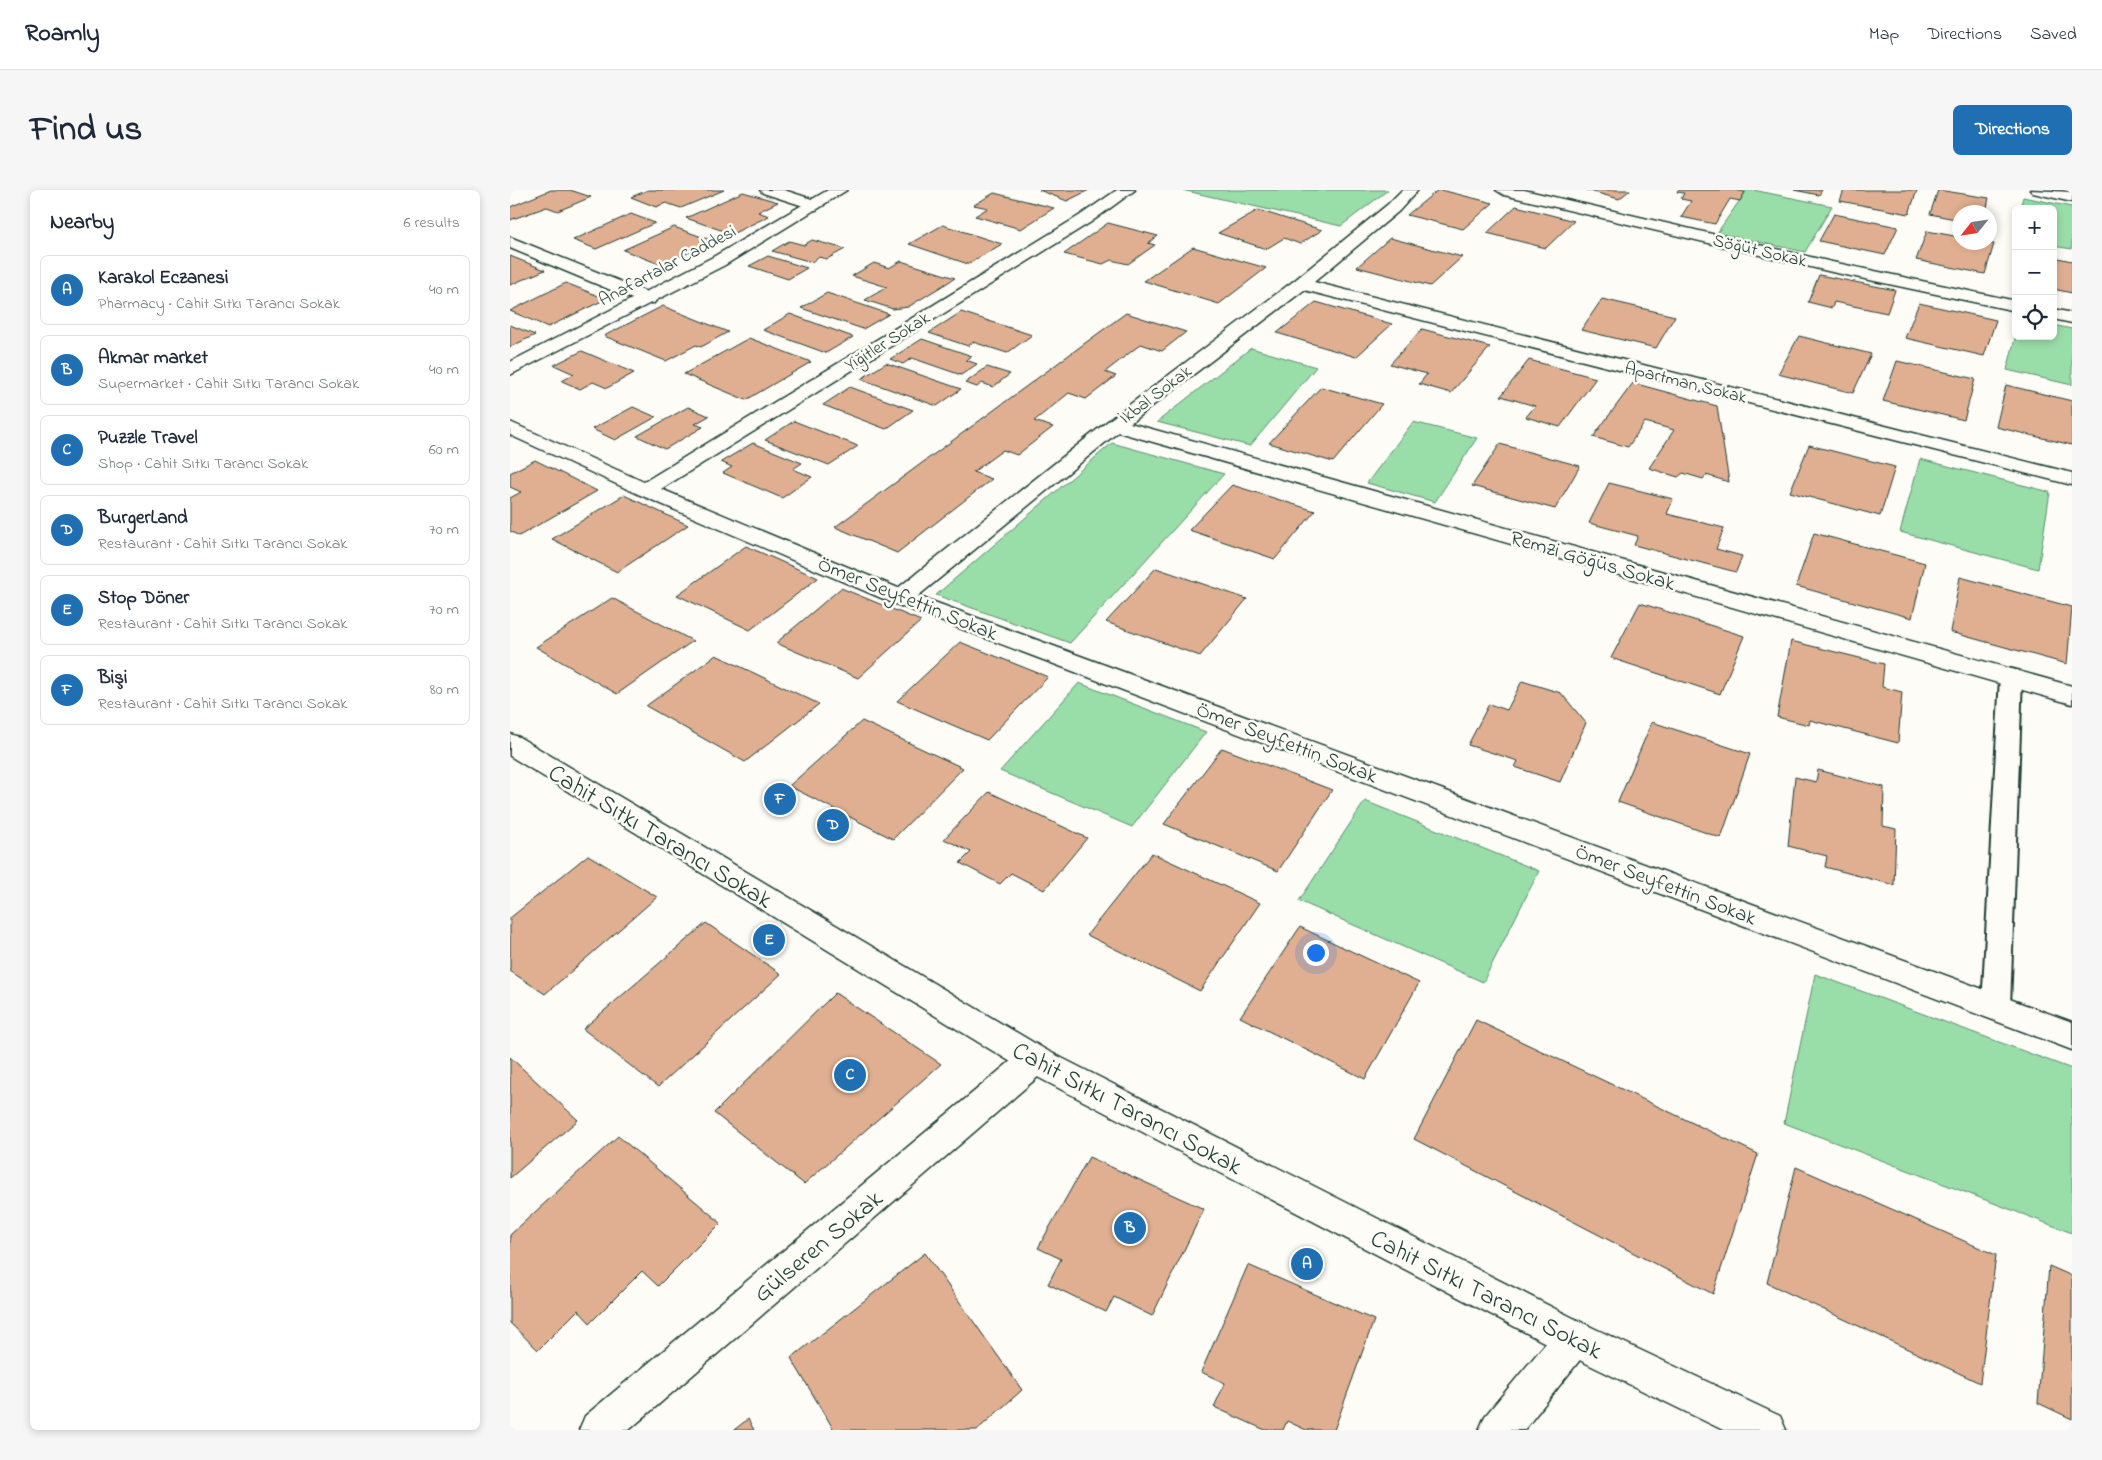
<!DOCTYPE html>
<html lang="en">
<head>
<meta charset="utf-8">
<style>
  body { margin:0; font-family:"Indie Flower",sans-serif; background:#f6f6f7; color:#1f2937 }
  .controls { position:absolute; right:15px; top:15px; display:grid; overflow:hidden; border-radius:8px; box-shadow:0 2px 8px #0003 }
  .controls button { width:45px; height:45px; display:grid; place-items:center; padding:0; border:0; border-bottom:1px solid #e0e1e3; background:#fff; color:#1f2937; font:25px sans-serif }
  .compass { position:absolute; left:1442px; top:15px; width:45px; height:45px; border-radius:50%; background:#fff; box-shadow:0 2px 8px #0003; rotate:240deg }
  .you { position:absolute; left:805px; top:762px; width:18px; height:18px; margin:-12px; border:4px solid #fff; border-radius:50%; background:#1a73e8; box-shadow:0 0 0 8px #1a73e833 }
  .badge { display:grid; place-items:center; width:32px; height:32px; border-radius:50%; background:#1f6fb2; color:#fff; font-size:16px; font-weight:700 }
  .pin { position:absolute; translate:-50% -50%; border:2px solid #fff; box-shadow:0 1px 5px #0006 }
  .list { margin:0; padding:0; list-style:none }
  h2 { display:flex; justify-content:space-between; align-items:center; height:65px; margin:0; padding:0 20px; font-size:21px }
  h2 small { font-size:16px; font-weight:400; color:#747a83 }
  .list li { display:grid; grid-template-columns:32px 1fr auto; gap:15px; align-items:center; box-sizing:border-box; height:70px; margin:0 10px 10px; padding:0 10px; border:1px solid #e0e1e3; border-radius:8px }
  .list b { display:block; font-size:19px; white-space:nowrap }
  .list p { margin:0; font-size:16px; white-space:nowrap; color:#747a83 }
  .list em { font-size:16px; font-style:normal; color:#747a83 }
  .icon { flex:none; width:28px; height:28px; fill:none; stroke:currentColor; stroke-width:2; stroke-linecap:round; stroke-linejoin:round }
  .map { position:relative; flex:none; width:1562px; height:1240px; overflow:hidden; border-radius:8px }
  header { display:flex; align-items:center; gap:30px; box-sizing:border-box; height:70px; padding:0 25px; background:#fff; border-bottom:1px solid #e0e1e3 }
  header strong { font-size:24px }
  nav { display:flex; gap:28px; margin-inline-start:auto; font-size:18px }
  .intro { display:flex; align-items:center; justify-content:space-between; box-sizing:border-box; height:120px; padding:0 30px }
  h1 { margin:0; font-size:35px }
  .button { padding:12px 22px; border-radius:8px; background:#1f6fb2; color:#fff; font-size:18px; font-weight:700 }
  main { display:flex; gap:30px; padding:0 30px }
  aside { flex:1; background:#fff; border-radius:8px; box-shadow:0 2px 8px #0003 }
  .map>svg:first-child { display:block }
</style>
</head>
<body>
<header>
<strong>Roamly</strong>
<nav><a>Map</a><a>Directions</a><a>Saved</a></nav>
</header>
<div class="intro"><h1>Find us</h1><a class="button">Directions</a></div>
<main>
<aside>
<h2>Nearby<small>6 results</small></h2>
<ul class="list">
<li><span class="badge">A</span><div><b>Karakol Eczanesi</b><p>Pharmacy · Cahit Sıtkı Tarancı Sokak</p></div><em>40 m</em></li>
<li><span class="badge">B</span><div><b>Akmar market</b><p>Supermarket · Cahit Sıtkı Tarancı Sokak</p></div><em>40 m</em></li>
<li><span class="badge">C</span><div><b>Puzzle Travel</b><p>Shop · Cahit Sıtkı Tarancı Sokak</p></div><em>60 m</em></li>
<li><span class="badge">D</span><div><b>BurgerLand</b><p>Restaurant · Cahit Sıtkı Tarancı Sokak</p></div><em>70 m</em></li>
<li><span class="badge">E</span><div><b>Stop Döner</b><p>Restaurant · Cahit Sıtkı Tarancı Sokak</p></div><em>70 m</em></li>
<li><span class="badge">F</span><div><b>Bişi</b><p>Restaurant · Cahit Sıtkı Tarancı Sokak</p></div><em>80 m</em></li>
</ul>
</aside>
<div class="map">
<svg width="1562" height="1240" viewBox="0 0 1562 1240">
  <rect width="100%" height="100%" fill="#fdfcf7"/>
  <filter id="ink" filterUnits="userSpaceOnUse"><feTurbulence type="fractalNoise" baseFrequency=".02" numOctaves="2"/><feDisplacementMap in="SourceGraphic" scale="10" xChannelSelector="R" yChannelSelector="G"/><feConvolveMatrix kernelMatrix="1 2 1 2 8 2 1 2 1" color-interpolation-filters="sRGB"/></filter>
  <g filter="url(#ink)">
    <g fill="#99dda9" stroke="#5c8d6e">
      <path d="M672 0H878L831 36Z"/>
      <path d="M1237 0H1243L1322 16 1295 62 1207 43Z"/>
      <path d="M1513 7 1562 17V59L1543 56V19H1510Z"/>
      <path d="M1543 135 1562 139V195L1497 180 1506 145 1543 146Z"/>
      <path d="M741 158 806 177 740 256 647 232Z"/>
      <path d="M903 232 967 248 925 312 857 293Z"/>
      <path d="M602 253 714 284 560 453 426 405Z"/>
      <path d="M1410 269 1540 302 1528 379 1390 342Z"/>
      <path d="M569 493 696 542 622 637 490 581Z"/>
      <path d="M855 611 1029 681 973 792 789 711Z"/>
      <path d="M1305 784 1562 879V1043L1274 933Z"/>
    </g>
    <g fill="#e0af91" stroke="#1f3d34">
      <path d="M41 0H60L81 7 48 21 37 17 0 30V17Z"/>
      <path d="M138 0H214L171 18 156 13 146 17 121 7Z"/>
      <path d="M529 0H579L557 11Z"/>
      <path d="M928 0H931L983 13 953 39 897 25Z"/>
      <path d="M1076 0H1120L1109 9Z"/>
      <path d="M1168 0H1225L1235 2 1230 11 1220 9 1205 34 1171 27 1181 11 1171 9 1174 3 1167 2Z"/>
      <path d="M1284 0H1312L1309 5Z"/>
      <path d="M1334 0H1407L1399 24 1330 11Z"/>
      <path d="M1428 0 1479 8 1476 22H1450V30L1420 24Z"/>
      <path d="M233 2 268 12 248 22 259 26 222 44 176 28Z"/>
      <path d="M484 3 544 18 511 39 465 26 478 18 464 15Z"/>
      <path d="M1006 16 1064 31 1036 58 977 43Z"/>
      <path d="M748 20 812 40 790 54 774 48 756 59 708 43Z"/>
      <path d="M121 24 145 33 86 59 63 50Z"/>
      <path d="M1324 24 1388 37 1375 65 1309 51Z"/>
      <path d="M598 33 648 46 638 53 645 55 618 74 601 70 593 74 554 64Z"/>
      <path d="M433 35 492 54 458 74 399 54Z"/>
      <path d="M164 37 203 51 152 75 113 60Z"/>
      <path d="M1417 41 1450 47V52L1484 54 1475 84 1406 70Z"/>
      <path d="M880 48 952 67 920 96 847 77Z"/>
      <path d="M302 50 335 59 317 69 308 67 302 72 262 61 279 51 294 55Z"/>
      <path d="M683 57 756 78 709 114 634 91Z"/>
      <path d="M0 66 35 80 0 95Z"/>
      <path d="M258 66 297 78 278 89 239 76Z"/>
      <path d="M1543 67 1562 71V103L1543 99Z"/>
      <path d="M391 71 445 88 398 117 383 119 355 110 377 97 342 86 364 73 379 78Z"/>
      <path d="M1309 85 1385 100 1377 123 1324 112 1322 118 1298 112Z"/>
      <path d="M56 93 96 109 38 137 0 121Z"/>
      <path d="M317 103 379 124 353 139 291 118Z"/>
      <path d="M1092 109 1165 126 1146 158 1071 140Z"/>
      <path d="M806 112 882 134 846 167 767 143Z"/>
      <path d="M1409 113 1486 130 1474 166 1395 148Z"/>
      <path d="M153 116 218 142 191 157 186 155 156 171 94 146Z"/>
      <path d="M451 122 522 145 497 163 463 152 458 156 419 143Z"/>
      <path d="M616 123 676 142 652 161 631 154 595 182 606 186 576 209 559 203 524 231 543 237 507 265 493 260 463 282 482 289 387 363 325 337Z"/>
      <path d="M280 124 343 147 316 163 253 140Z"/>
      <path d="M0 135 25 145 0 157Z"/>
      <path d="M912 139 980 157 941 203 909 194 917 184 880 174Z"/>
      <path d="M1289 146 1361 164 1343 203 1268 184Z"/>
      <path d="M239 148 301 172 236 210 174 184Z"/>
      <path d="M412 149 462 166 456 170 467 174 451 185 402 168 393 174 380 169Z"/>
      <path d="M72 161 124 183 97 198 83 192 70 199 52 191 64 184 44 175Z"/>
      <path d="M1019 170 1086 188 1050 237 1016 227 1025 216 991 206Z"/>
      <path d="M1387 171 1465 189 1454 230 1373 211Z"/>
      <path d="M376 173 451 199 427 216 351 189Z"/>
      <path d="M477 177 500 184 483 197 472 193 467 197 455 193Z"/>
      <path d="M1123 193 1207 216 1219 292 1196 285 1193 289 1173 283 1168 287 1139 278 1164 240 1135 232 1118 257 1083 247Z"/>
      <path d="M1496 195 1562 211V255L1486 237Z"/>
      <path d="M340 197 403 220 376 239 313 215Z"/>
      <path d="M811 197 872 214 823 272 759 253Z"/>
      <path d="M123 217 146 227 105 250 82 239Z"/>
      <path d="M178 217 199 226 185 234 193 237 155 259 127 246Z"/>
      <path d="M284 231 348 256 319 275 255 250Z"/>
      <path d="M243 253 292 273 283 279 302 287 272 308 213 283 222 277 211 272Z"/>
      <path d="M990 254 1070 276 1045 319 962 296Z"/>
      <path d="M1299 255 1385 277 1370 326 1280 302Z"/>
      <path d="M25 270 87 301 9 346 0 341V308L11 302 0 297V283Z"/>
      <path d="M1099 293 1163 309 1157 324 1214 338 1206 359 1232 366 1226 382 1124 355 1128 346 1079 333Z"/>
      <path d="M722 295 805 321 765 369 679 340Z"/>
      <path d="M114 305 178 335 107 382 42 349Z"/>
      <path d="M1304 343 1415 373 1402 428 1286 396Z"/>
      <path d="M236 356 308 388 240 440 167 405Z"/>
      <path d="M646 378 737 409 690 466 596 432Z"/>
      <path d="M1450 387 1562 417 1557 474 1440 442Z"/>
      <path d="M331 398 411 431 348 488 266 453Z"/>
      <path d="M102 408 183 451 107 504 26 457Z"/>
      <path d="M1130 413 1234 446 1210 504 1101 468Z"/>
      <path d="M1281 451 1374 474 1372 497 1392 502 1388 553 1300 530 1299 535 1267 527Z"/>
      <path d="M450 452 538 487 477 550 387 511Z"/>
      <path d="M206 465 309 514 235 572 136 516Z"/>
      <path d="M1012 491 1051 503 1076 533 1050 592 1005 577 1008 571 958 555 979 514 997 520Z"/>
      <path d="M352 531 453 578 383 649 279 596Z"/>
      <path d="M1142 532 1240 564 1211 648 1108 612Z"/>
      <path d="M712 558 822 600 768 681 654 634Z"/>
      <path d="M1308 580 1374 597 1373 636 1386 639 1384 695 1315 677 1317 666 1278 656 1285 587 1306 592Z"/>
      <path d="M479 602 577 648 534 700 501 683 490 694 450 673 461 662 434 649Z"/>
      <path d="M642 663 750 713 690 801 577 745Z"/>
      <path d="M78 665 147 707 35 804 0 781V728Z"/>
      <path d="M196 733 271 784 148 897 73 839Z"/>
      <path d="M790 737 909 793 855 889 730 827Z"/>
      <path d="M325 803 431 874 294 994 204 923Z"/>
      <path d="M966 830 1248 964 1203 1104 904 949Z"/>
      <path d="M0 867 68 930 0 988Z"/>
      <path d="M108 946 211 1033 148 1096 132 1081 80 1133 68 1120 28 1160 0 1133V1045Z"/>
      <path d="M579 967 694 1019 642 1126 604 1107 596 1122 538 1094 551 1069 528 1058Z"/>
      <path d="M1286 977 1486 1065 1470 1193 1257 1093Z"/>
      <path d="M415 1063 512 1200 467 1240H324L281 1168Z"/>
      <path d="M738 1075 864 1130 824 1240H796L777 1231 773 1240H755L704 1217 715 1193 691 1182Z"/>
      <path d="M1539 1076 1562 1086V1229L1528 1213Z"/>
      <path d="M238 1229 244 1240H224Z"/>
    </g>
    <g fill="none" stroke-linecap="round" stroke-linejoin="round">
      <g stroke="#1f3d34" stroke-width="4">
        <path id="lane" d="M1501 479 1509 481 1512 487 1500 817 1496 826 1486 829 1476 826 1472 817 1490 487 1493 481Z"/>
      </g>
      <g stroke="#1f3d34" stroke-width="3">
        <g id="street">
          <path d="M250 0H274L311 12 314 15 306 20 253 3Z"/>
          <path d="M607 0H625L581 32 151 299 388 398 598 231 785 90 877 15 892 0H908L889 21 804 92 1562 283V295L794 100 620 233 1562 496V514L608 242 408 406 1562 832V860L383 413 128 304 0 245V232L134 292 569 26Z"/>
          <path d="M986 0H1014L1322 72 1506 111V121L1322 82 994 5Z"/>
          <path d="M1520 0 1562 2V12L1523 3Z"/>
          <path d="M0 47 144 105 147 109 144 113H132L0 58Z"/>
          <path d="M1543 119 1562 123V133L1543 129Z"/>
          <path d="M525 855 536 860 541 870 536 880 119 1240H69L75 1226 514 860Z"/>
          <path d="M1064 1129 1077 1135 1083 1148 1077 1161 1014 1240H969L975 1226 1051 1135Z"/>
        </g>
      </g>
      <g stroke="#1f3d34" stroke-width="3">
        <g id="secondary">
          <path d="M318 0H337L215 75 0 185V172L203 67Z"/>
          <path d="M0 544 9 547 536 860 1077 1135 1270 1226 1276 1240H1213L1051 1161 514 880 0 566Z"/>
        </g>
      </g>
      <use href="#lane" fill="#fdfcf7" fill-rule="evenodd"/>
      <use href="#street" fill="#fdfcf7" fill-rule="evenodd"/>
      <use href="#secondary" fill="#fdfcf7" fill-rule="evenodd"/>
    </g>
  </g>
  <g text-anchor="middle" stroke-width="5" stroke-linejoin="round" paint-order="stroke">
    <g font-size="18" fill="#1f3d34" stroke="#fdfcf7">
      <text transform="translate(1250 60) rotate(13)" y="6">Söğüt Sokak</text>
      <text transform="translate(157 75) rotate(-28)" y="6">Anafartalar Caddesi</text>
      <text transform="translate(377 151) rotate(-32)" y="6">Yiğitler Sokak</text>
      <text transform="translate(1176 192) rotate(14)" y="6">Apartman Sokak</text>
      <text transform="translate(645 204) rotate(-37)" y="6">İkbal Sokak</text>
    </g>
    <g font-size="21" fill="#1f3d34" stroke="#fdfcf7">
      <text transform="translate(1083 370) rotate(16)" y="7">Remzi Göğüs Sokak</text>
      <text transform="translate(398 408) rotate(22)" y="7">Ömer Seyfettin Sokak</text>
      <text transform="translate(777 552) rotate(21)" y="7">Ömer Seyfettin Sokak</text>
      <text transform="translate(1156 694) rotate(21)" y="7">Ömer Seyfettin Sokak</text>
    </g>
    <g font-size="25" fill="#1f3d34" stroke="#fdfcf7">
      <text transform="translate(151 645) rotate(31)" y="9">Cahit Sıtkı Tarancı Sokak</text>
      <text transform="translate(618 917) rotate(28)" y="9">Cahit Sıtkı Tarancı Sokak</text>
      <text transform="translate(307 1055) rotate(-40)" y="9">Gülseren Sokak</text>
      <text transform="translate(977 1103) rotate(27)" y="9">Cahit Sıtkı Tarancı Sokak</text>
    </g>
  </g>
</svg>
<div class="controls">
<button>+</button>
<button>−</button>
<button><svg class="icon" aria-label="locate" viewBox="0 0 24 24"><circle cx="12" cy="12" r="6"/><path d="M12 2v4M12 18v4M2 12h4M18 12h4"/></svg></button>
</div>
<svg class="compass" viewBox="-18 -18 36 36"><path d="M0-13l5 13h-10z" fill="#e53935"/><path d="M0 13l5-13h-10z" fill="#747a83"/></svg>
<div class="you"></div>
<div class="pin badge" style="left:797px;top:1074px">A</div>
<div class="pin badge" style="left:620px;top:1038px">B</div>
<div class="pin badge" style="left:340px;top:885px">C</div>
<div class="pin badge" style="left:323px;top:635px">D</div>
<div class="pin badge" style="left:259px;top:750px">E</div>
<div class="pin badge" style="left:270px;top:609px">F</div>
</div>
</main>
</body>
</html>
